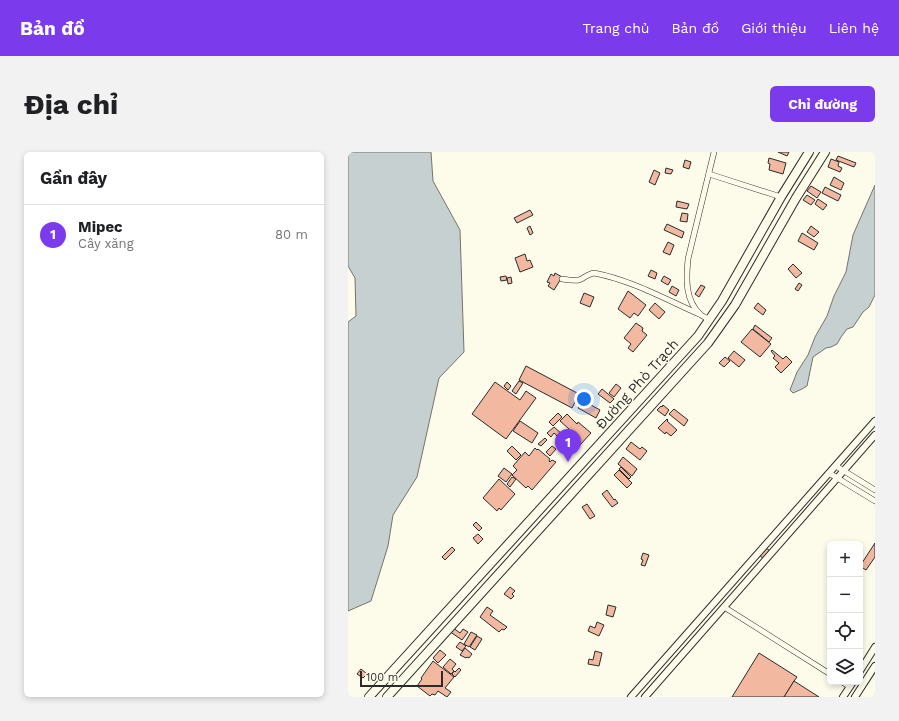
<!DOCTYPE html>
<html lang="vi">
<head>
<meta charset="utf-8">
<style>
  body { margin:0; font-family:"Work Sans",sans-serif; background:#f2f2f2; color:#202124 }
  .controls { position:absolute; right:12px; bottom:12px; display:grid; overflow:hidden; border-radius:6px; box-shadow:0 2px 6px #0003 }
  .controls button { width:36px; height:36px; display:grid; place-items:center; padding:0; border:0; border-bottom:1px solid #e0e0e0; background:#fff; color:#202124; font:20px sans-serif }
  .scale { position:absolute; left:12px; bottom:10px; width:83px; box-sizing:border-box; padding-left:4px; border:2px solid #2b2b2b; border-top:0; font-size:11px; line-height:14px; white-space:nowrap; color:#2b2b2b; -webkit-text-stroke:3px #fdfbea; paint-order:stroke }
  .you { position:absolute; left:236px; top:247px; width:14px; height:14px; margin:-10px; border:3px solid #fff; border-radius:50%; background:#1a73e8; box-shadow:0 0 0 6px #1a73e833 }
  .badge { display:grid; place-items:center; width:26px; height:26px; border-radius:50%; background:#7c3aed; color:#fff; font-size:13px; font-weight:700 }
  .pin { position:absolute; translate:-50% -33px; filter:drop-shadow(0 1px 2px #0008) }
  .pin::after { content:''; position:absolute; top:21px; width:14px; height:12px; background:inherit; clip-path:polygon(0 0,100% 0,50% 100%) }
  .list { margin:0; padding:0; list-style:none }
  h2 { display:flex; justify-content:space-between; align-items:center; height:52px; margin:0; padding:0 16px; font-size:17px }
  h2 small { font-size:13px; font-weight:400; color:#757577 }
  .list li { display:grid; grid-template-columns:26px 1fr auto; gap:12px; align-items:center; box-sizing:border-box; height:60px; padding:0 16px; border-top:1px solid #e0e0e0 }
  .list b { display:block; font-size:15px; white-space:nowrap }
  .list p { margin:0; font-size:13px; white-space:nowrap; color:#757577 }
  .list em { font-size:13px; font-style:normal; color:#757577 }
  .icon { flex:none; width:22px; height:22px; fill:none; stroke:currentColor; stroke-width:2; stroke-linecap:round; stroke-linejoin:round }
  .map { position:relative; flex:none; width:527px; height:545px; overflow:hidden; border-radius:6px }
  header { display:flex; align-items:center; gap:24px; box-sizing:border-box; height:56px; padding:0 20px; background:#7c3aed; color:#fff }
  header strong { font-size:19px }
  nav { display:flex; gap:22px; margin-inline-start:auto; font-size:14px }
  .intro { display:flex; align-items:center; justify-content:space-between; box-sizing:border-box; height:96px; padding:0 24px }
  h1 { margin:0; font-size:28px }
  .button { padding:10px 18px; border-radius:6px; background:#7c3aed; color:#fff; font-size:14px; font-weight:700 }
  main { display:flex; gap:24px; padding:0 24px }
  aside { flex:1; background:#fff; border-radius:6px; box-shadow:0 2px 6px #0003 }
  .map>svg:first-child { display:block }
</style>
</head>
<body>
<header>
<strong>Bản đồ</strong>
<nav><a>Trang chủ</a><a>Bản đồ</a><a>Giới thiệu</a><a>Liên hệ</a></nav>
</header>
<div class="intro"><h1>Địa chỉ</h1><a class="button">Chỉ đường</a></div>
<main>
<aside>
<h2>Gần đây<small></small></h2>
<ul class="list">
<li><span class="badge">1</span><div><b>Mipec</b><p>Cây xăng</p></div><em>80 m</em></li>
</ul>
</aside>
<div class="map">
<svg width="527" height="545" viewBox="0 0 527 545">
  <rect width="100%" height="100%" fill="#fdfbea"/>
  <g fill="#c7d0d0" stroke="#74746e">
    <path d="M0 0H83L85 29 112 78 116 200 91 226 69 325 45 363 40 394 23 449 0 459V170L8 164 7 126 0 114Z"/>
    <path d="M527 33V143L521 155 515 160 505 175 499 177 493 185 489 192 483 195 478 196 465 205 459 234 454 237 445 241 442 238 449 220 460 203 467 185 479 164 486 144 498 120 505 83Z"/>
  </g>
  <g fill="#f2b8a0" stroke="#2b2b2b">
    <path d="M430 0H441L439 4Z"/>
    <path d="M490 4 508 11 506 15 488 8Z"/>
    <path d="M421 6 438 11 435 22 421 18 422 12 420 11Z"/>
    <path d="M483 7 491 10 490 14 494 16 492 20 480 15Z"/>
    <path d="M337 8 343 10 341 17 335 15Z"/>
    <path d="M318 16 325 18 323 22 317 21Z"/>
    <path d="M306 18 312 21 307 33 301 30Z"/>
    <path d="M486 25 496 31 493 38 482 33Z"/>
    <path d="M463 34 473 40 469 46 459 39Z"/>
    <path d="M477 35 493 43 490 49 474 41Z"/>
    <path d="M459 43 467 48 463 53 455 48Z"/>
    <path d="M470 47 479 53 475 58 467 52Z"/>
    <path d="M329 49 341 52 339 57 328 55Z"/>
    <path d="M182 58 185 63 169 71 166 66Z"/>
    <path d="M334 61 340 62 339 70 332 69Z"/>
    <path d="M319 72 336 80 334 86 316 78Z"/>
    <path d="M182 74 185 81 182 83 179 76Z"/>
    <path d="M463 74 471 80 466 85 459 80Z"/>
    <path d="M454 81 470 91 466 98 450 89Z"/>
    <path d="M320 90 326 93 322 103 315 100Z"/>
    <path d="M177 102 179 109 182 108 185 115 172 120 167 106Z"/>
    <path d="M445 112 454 121 448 126 440 117Z"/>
    <path d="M303 118 309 121 307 127 300 124Z"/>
    <path d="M207 121 214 125 206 138 200 134 202 131 199 130 203 122 206 124Z"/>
    <path d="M158 124 159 128 153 129 152 125Z"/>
    <path d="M316 124 323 128 320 133 313 129Z"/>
    <path d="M163 125 164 131 160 132 159 126Z"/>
    <path d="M451 131 454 133 450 139 447 137Z"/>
    <path d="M353 133 357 135 351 145 347 142Z"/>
    <path d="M324 134 331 138 328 144 321 140Z"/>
    <path d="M280 139 298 153 290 164 286 161 282 166 270 157Z"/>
    <path d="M236 141 246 145 242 155 232 151Z"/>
    <path d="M307 151 317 160 311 167 301 158Z"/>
    <path d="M410 151 418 158 415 163 406 156Z"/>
    <path d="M288 171 295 176 294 179 299 183 285 200 280 196 283 192 276 186Z"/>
    <path d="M407 173 424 186 421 190 405 177Z"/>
    <path d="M404 177 423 192 412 205 393 190Z"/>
    <path d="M424 198 435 207 438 204 444 210 433 221 427 215 431 211 425 206 427 204 423 199Z"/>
    <path d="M386 199 397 208 391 215 380 206Z"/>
    <path d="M377 205 382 209 376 215 371 211Z"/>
    <path d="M178 214 231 242 224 256 171 228Z"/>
    <path d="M171 229 175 231 168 242 164 239Z"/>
    <path d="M147 230 172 248 178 239 188 246 158 287 124 262Z"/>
    <path d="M159 230 163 234 160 238 156 234Z"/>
    <path d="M268 232 273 236 266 245 261 241Z"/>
    <path d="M254 237 266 247 262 251 250 242Z"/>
    <path d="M234 248 252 258 248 266 230 256Z"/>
    <path d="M315 253 321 258 317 264 309 258 313 254 314 255Z"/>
    <path d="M326 257 340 268 336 274 321 262Z"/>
    <path d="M210 261 214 265 205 274 201 270Z"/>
    <path d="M219 262 229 272 230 270 243 281 221 305 209 293 213 288 206 281 203 285 199 281 206 275 215 283 221 277 212 269Z"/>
    <path d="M319 267 320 268 319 269 329 278 323 284 318 280 317 282 310 276Z"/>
    <path d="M172 269 190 281 184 291 165 279Z"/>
    <path d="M197 286 199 288 193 294 190 292Z"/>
    <path d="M283 290 292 297 294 295 299 299 292 308 278 297Z"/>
    <path d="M164 294 173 303 168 308 159 299Z"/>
    <path d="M204 294 208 297 202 304 198 300Z"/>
    <path d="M187 296 189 298 190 297 202 307 201 309 202 310 204 308 208 310 184 338 180 334 178 336 164 323 169 318 165 314 177 300 181 304Z"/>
    <path d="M275 305 289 317 284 324 270 312Z"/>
    <path d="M273 315 283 325 281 327 271 317Z"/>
    <path d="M156 316 164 322 158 330 150 324Z"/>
    <path d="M271 318 284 331 279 336 266 323Z"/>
    <path d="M164 325 168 327 162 335 159 332Z"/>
    <path d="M151 327 167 342 153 358 151 356 149 359 135 346Z"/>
    <path d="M259 338 266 348 267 347 270 351 264 355 254 342Z"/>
    <path d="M239 352 247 364 242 367 234 355Z"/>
    <path d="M128 370 134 376 131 379 125 373Z"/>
    <path d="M130 382 135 387 130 392 125 386Z"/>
    <path d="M527 391V405L518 418 512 414Z"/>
    <path d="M104 395 107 398 97 408 94 405Z"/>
    <path d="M417 395 422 399 416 407 411 403Z"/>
    <path d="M295 401 301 403 297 414 293 413 295 408 293 407Z"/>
    <path d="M162 435 167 439 164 442 166 444 163 447 156 442Z"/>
    <path d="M260 453 268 455 265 465 258 463Z"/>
    <path d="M139 455 145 459 142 463 159 475 156 478 154 477 151 480 132 465Z"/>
    <path d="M249 470 256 473 251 484 240 479 242 474 247 476Z"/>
    <path d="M104 475 112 481 115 477 120 480 114 488 101 479Z"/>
    <path d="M123 480 129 483 121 495 116 492Z"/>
    <path d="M129 484 134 487 127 498 122 495Z"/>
    <path d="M112 490 118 494 114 499 108 495Z"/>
    <path d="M117 496 124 502 121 506 119 505 118 506 112 503Z"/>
    <path d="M92 498 98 503 90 511 85 506Z"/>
    <path d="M247 499 254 501 251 514 240 512 241 507 245 508Z"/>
    <path d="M411 501 449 525 446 529 436 545H384Z"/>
    <path d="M102 507 108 512 104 517 106 519 103 522 95 515Z"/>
    <path d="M85 509 106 525 97 536 103 540 99 545 90 539 87 543 84 542 82 544 69 534 74 527 73 526Z"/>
    <path d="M111 516 113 518 107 525 104 522 106 519 107 520Z"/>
    <path d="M13 517 19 522 15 526 9 522Z"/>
    <path d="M446 529 471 545H436Z"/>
  </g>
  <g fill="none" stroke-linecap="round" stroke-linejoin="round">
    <g stroke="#2b2b2b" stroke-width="6">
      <g id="minor">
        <path d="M361 22 433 45"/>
        <path d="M214 127C220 128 226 129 231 128 236 126 240 122 246 121 283 128 317 147 351 162"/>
        <path d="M361 168C359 166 356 165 353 163 337 149 338 127 340 107L366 0"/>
        <path d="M488 314 527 338"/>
        <path d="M481 321 527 349"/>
        <path d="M376 455 482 522"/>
        <path d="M494 530 502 535"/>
      </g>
    </g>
    <g stroke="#2b2b2b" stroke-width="8">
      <g id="tertiary">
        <path d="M512 519 527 495"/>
        <path d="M283 545 527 269"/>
        <path d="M297 545 527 283"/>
        <path d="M495 545 505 530"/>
        <path d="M507 545 527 514"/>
      </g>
    </g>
    <g stroke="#2b2b2b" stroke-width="10">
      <g id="trunk">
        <path d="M21 545 350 184 374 149 433 45 461 0"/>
        <path d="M39 545 360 191 387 153 448 46 477 0"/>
      </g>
    </g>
    <use href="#minor" stroke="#fdfbea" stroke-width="5"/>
    <use href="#tertiary" stroke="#fdfbea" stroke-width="6"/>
    <use href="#trunk" stroke="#fdfbea" stroke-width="8"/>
  </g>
  <g text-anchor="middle" stroke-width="3" stroke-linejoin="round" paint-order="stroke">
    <g font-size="14" fill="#2b2b2b" stroke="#fdfbea">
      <text transform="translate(289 232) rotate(-48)" y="5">Đường Phò Trạch</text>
    </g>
  </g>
</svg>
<div class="controls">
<button>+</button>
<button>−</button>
<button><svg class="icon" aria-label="locate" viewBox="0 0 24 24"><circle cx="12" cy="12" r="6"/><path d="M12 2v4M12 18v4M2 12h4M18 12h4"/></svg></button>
<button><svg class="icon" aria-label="layers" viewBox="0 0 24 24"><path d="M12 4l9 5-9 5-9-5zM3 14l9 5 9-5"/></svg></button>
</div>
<div class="scale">100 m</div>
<div class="you"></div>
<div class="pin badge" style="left:220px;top:310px">1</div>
</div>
</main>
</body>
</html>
